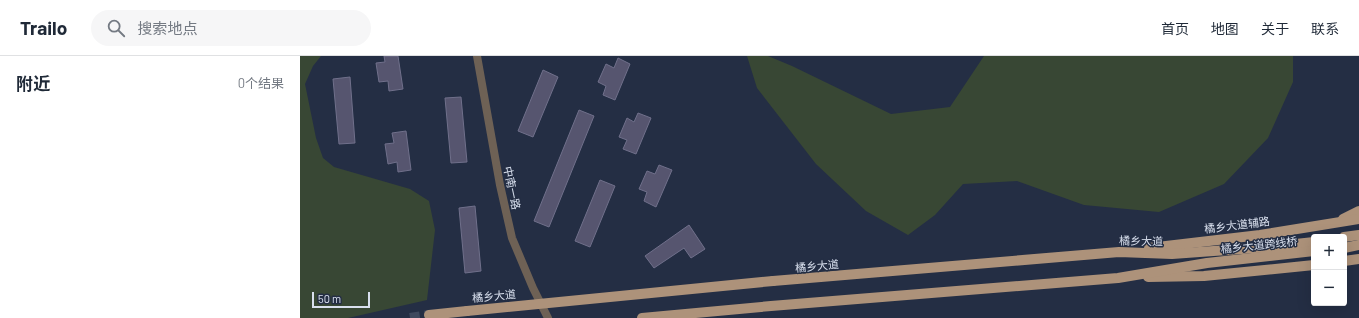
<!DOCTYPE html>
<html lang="zh">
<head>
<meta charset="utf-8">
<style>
  body { margin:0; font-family:Barlow,"Noto Sans SC",sans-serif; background:#f6f6f7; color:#1f2937 }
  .controls { position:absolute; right:12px; bottom:12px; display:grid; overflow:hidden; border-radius:4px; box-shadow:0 4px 16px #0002 }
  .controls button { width:36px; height:36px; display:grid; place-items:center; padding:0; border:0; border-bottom:1px solid #e0e1e3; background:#fff; color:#1f2937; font:20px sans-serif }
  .scale { position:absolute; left:12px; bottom:10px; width:58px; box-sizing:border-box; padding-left:4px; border:2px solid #d9e0ee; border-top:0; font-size:11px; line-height:14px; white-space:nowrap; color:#d9e0ee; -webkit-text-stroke:3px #242e44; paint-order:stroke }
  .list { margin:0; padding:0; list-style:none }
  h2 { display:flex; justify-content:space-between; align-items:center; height:52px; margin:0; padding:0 16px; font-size:17px }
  h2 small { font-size:13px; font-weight:400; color:#747a83 }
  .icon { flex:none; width:22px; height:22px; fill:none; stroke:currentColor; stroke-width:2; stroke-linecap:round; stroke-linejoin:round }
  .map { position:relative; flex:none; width:1059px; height:262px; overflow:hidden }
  header { display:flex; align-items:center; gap:24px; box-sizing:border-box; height:56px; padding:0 20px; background:#fff; border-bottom:1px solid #e0e1e3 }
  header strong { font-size:19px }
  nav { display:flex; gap:22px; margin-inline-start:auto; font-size:14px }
  .search { width:280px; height:36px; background:#f6f6f7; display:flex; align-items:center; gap:10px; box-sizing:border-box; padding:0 14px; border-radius:22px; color:#747a83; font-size:15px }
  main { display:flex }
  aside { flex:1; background:#fff }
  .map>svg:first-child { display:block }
</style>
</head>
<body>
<header>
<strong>Trailo</strong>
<div class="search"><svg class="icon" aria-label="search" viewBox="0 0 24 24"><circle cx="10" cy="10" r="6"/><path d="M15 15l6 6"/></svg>搜索地点</div>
<nav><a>首页</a><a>地图</a><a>关于</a><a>联系</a></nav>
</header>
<main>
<aside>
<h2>附近<small>0个结果</small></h2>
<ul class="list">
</ul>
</aside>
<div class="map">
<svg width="1059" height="262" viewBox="0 0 1059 262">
  <rect width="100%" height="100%" fill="#242e44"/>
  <g fill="#384734">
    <path d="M0 0H21L13 10 5 28 16 82 23 102 34 111 110 133 129 145 135 174 127 244 48 262H0Z"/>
    <path d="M447 0H468L492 10 591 58 650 51 684 0H993V26L968 82 924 128 859 156 784 149 717 125 663 128 635 159 608 179 566 155 516 108 457 32Z"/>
  </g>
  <g fill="#56556f" stroke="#70708b">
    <path d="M84 0H98L103 33 89 35 88 25 79 26 76 7 85 6Z"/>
    <path d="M318 2 330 8 315 44 303 39 306 30 298 26 306 8 314 12Z"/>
    <path d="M243 14 258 21 233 81 218 75Z"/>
    <path d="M50 21 55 87 39 88 33 23Z"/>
    <path d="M161 41 167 106 151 107 145 42Z"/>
    <path d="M279 54 294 60 249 171 234 165Z"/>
    <path d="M338 57 351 62 336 98 323 93 327 84 319 81 327 62 334 66Z"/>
    <path d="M106 75 111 114 98 116 97 106 88 108 85 88 94 87 92 77Z"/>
    <path d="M359 109 372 114 356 151 344 145 347 136 339 133 347 115 355 118Z"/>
    <path d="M300 124 315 130 290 191 275 185Z"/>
    <path d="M175 150 181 215 165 217 159 152Z"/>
    <path d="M389 169 405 193 391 202 384 192 354 212 345 200Z"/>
  </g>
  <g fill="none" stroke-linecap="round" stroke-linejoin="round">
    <path stroke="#3f495e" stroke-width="10" stroke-dasharray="10 5" stroke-linecap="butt" d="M110 262 129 259"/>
    <path stroke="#6e6155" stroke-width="8" d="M177 0 200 129 212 182 233 232 248 262"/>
    <g stroke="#ad927a" stroke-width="10">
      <path d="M1043 163 1059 155"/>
      <path d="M1044 181 1059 179"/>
      <path d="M849 192 960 179 1059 163"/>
      <path d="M1044 192 1059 189"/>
      <path d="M1044 205 1059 203"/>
      <path d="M848 221 904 220 1014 209"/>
      <path d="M473 225 819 196 872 198 969 191 1014 186"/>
      <path d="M129 259 167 255"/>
      <path d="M342 262 471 250 818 222 907 207 1014 195"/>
    </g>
    <path stroke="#ad927a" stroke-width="10" d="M167 255 473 225"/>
  </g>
  <g text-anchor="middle" stroke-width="3" stroke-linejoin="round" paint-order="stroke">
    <g font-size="11" fill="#d9e0ee" stroke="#242e44">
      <text transform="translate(212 132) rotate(78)" y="4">中南一路</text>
      <text transform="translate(937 169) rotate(-7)" y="4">橘乡大道辅路</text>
      <text transform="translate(841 185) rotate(1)" y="4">橘乡大道</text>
      <text transform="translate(959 189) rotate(-6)" y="4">橘乡大道跨线桥</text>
      <text transform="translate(517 210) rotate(-5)" y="4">橘乡大道</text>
      <text transform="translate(194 240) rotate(-5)" y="4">橘乡大道</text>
    </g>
  </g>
</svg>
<div class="controls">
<button>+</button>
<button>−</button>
</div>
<div class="scale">50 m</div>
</div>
</main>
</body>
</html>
